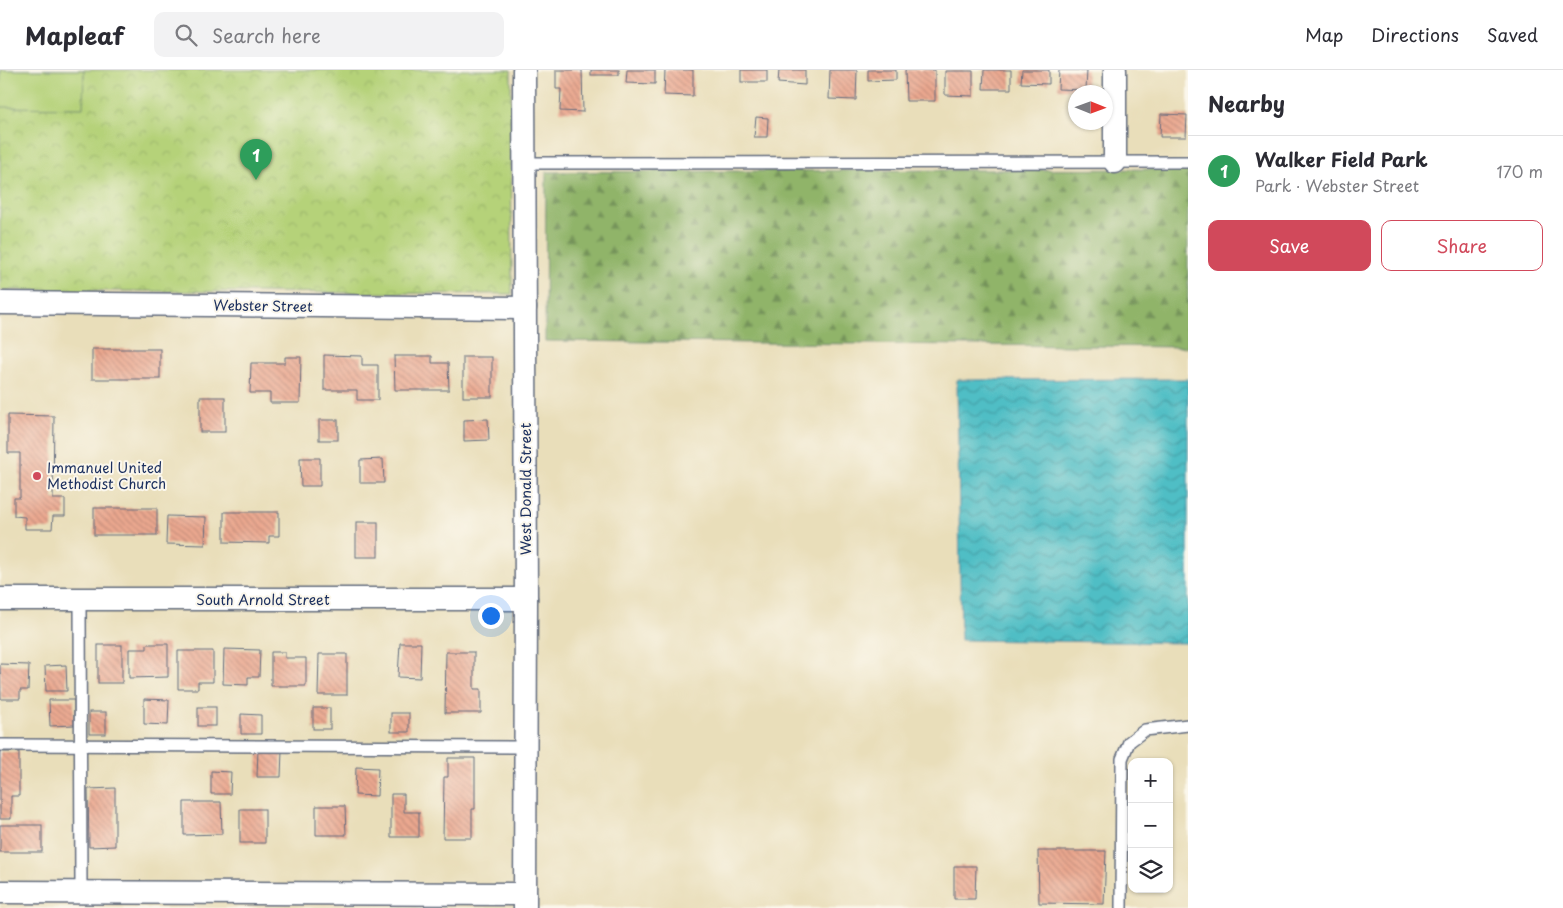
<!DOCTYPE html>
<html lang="en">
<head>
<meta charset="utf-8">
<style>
  body { margin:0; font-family:"Playpen Sans",sans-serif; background:#f2f2f3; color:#2b2b33 }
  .controls { position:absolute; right:15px; bottom:15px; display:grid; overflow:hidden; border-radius:10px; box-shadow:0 1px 4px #0004 }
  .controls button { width:45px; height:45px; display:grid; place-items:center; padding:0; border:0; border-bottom:1px solid #e1e1e2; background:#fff; color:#2b2b33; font:25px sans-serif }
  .compass { position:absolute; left:1068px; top:15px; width:45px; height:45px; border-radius:50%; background:#fff; box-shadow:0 1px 4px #0004; rotate:91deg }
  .you { position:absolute; left:490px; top:545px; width:18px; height:18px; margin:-12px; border:4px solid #fff; border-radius:50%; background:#1a73e8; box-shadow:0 0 0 8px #1a73e833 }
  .badge { display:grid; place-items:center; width:32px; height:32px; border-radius:50%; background:#d1495b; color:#fff; font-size:16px; font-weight:700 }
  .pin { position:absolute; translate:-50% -41px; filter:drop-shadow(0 1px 2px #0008) }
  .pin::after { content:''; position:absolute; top:26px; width:18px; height:15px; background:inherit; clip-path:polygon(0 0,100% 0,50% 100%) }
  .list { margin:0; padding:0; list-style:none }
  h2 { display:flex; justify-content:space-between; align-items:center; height:65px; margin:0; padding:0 20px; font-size:21px }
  h2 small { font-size:16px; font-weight:400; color:#7c7c81 }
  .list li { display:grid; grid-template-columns:32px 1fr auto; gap:15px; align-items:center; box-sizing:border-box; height:70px; padding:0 20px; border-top:1px solid #e1e1e2 }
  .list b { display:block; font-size:19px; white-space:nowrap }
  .list p { margin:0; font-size:16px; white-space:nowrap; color:#7c7c81 }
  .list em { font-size:16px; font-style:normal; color:#7c7c81 }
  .actions { display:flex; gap:10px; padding:15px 20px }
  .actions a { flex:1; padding:11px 0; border:1px solid #d1495b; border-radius:10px; text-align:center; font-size:18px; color:#d1495b }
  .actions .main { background:#d1495b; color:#fff }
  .icon { flex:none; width:28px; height:28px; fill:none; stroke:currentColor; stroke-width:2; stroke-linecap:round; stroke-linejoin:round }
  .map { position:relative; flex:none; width:1188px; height:838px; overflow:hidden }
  header { display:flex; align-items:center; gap:30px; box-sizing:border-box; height:70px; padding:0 25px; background:#fff; border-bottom:1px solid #e1e1e2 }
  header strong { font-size:24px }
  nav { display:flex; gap:28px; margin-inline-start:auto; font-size:18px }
  .search { width:350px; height:45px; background:#f2f2f3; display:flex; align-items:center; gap:12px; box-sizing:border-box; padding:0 18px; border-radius:10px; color:#7c7c81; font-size:19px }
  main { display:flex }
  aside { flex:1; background:#fff }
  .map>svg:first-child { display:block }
</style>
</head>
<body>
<header>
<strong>Mapleaf</strong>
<div class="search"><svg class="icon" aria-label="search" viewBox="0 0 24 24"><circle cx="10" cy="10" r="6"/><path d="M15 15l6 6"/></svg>Search here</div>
<nav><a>Map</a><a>Directions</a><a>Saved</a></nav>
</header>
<main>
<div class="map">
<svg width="1188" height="838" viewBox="0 0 1188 838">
  <defs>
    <pattern id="forest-firs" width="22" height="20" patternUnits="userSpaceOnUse" patternTransform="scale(1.25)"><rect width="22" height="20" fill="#90b469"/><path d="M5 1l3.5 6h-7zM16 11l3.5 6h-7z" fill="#75935a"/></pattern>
    <pattern id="park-crowns" width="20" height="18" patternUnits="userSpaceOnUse" patternTransform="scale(1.25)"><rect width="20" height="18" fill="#b5d279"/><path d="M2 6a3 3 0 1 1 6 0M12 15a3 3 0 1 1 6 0" fill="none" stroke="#9bb56b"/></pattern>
    <pattern id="water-waves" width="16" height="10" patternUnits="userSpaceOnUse" patternTransform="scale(1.25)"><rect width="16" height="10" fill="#50bec5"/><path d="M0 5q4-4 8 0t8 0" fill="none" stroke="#429ba3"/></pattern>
    <pattern id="building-back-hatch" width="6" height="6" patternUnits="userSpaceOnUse" patternTransform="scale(1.25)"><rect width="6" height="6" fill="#eba88f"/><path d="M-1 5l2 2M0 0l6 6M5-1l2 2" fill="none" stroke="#be8978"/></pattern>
  </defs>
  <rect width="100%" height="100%" fill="#fbf7ec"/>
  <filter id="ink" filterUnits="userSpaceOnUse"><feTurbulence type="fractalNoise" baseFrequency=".02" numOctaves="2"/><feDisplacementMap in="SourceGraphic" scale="10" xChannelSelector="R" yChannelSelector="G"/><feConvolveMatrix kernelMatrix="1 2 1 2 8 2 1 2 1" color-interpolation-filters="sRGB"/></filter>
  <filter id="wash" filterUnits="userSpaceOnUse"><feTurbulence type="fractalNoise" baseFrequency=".0096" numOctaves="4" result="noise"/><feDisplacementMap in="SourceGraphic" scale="20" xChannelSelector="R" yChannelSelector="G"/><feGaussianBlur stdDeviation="1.12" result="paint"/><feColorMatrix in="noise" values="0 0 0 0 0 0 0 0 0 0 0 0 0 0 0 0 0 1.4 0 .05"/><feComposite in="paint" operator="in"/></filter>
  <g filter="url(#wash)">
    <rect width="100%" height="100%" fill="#e9deba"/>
    <path fill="url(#forest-firs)" stroke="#567264" d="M1188 99V277L545 271 546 102Z"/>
    <path fill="url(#park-crowns)" stroke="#68806c" d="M0 0H511L512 224 0 220Z"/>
    <path fill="#b5d279" stroke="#68806c" d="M1 0H84L83 38 0 37Z"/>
    <path fill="url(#water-waves)" stroke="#367692" d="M1188 309V573L961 570 957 310Z"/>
    <g id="blocks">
      <g fill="url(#building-back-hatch)">
        <path d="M556 0H582L583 42 560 41 561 19H556Z"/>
        <rect x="591" y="0" width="28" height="5"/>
        <path d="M627 0H655V14L626 13Z"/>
        <path d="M665 0H693V26L664 25Z"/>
        <rect x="741" y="0" width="26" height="12"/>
        <path d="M779 0H805V15L778 13Z"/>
        <path d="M830 0H857L856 30 829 29Z"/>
        <path d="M868 0H896V10L868 11Z"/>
        <path d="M905 0H935V31H906Z"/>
        <path d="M984 0H1011V19H983Z"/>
        <path d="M1022 0H1049V14L1021 13Z"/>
        <path d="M1059 0H1087L1086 20 1058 19Z"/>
        <path d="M945 1H973V26L945 25Z"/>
        <path d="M1161 44 1187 45 1186 67H1160Z"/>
        <path d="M756 47 768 48 767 67H754Z"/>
        <rect x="92" y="279" width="68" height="30"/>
        <path d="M324 285 362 286V295H378V330H357V320H324Z"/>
        <path d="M394 286H432V293H448L449 320H395Z"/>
        <path d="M285 287H301L300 333H270V323H250L251 293H285Z"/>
        <rect x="463" y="287" width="29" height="40"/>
        <rect x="200" y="327" width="25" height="35"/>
        <path d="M8 345 54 346 53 429H65V446H53L52 459H25V447L14 446V428H20V383H8Z"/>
        <path d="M488 349 489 370 464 371V350Z"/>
        <rect x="319" y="350" width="19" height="20"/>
        <path d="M300 388H320V416H301Z"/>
        <path d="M383 389 384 413H360V390Z"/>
        <rect x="94" y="438" width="63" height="27"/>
        <path d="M224 442H279V466H269V473L224 472Z"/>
        <path d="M167 446 206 447 205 475 166 474Z"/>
        <rect x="356" y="452" width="22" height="35"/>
        <path d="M400 573H421L420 608 398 607Z"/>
        <path d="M147 574H168V607L129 608V579H147Z"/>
        <rect x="98" y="575" width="24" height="38"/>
        <path d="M224 579 260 580 259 607H248V615L223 614Z"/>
        <path d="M178 581H213V612H198V619H178Z"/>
        <path d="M271 582H285V588H306V616H271Z"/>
        <path d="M446 582H474V619H481V643H445Z"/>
        <path d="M319 584H347V625H318Z"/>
        <path d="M0 594 29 595 28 620H20V629H1Z"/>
        <path d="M66 595 67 621H46L45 596Z"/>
        <path d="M144 629 169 630 168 655 144 654Z"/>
        <path d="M49 630H74V655L50 656Z"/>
        <rect x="198" y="637" width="18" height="19"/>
        <rect x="313" y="638" width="17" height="21"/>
        <rect x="89" y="642" width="17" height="22"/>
        <rect x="391" y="643" width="18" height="19"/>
        <path d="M241 644 261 645V664H241Z"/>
        <path d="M258 679 282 680 281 707H257Z"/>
        <path d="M0 682H19V726H11V749H0Z"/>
        <path d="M448 688H475V739H472V768H443L444 707H448Z"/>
        <path d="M356 697 378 698 377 726 355 725Z"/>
        <path d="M211 701 231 702 230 724H211Z"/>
        <path d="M115 718V776L89 777 88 719Z"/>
        <path d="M391 724H404V742H419V767H391Z"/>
        <path d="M184 732H221L222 764 184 765Z"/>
        <path d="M316 736H345L346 765H316Z"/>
        <rect x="240" y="739" width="25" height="34"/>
        <rect x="0" y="755" width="42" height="27"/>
        <path d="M1038 781H1106L1104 834 1039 833Z"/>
        <path d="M954 796H976L975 829H954Z"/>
      </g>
    </g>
  </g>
  <g filter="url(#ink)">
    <use href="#blocks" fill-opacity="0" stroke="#636c7e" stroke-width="1"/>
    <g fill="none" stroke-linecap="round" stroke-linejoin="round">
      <g stroke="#636c7e" stroke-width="14">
        <g id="service">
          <path d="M525 93 1188 92"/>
          <path d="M80 530 81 823"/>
          <path d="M0 675 526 677"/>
          <path d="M1121 838 1122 689 1129 672 1145 660 1188 655"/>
        </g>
      </g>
      <g stroke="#636c7e" stroke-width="25">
        <g id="minor">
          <path d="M524 0 526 529 525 838"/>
          <path d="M1115 0V92"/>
          <path d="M0 233 525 238"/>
          <path d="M0 529H526"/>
          <path d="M0 822 525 824"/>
        </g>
      </g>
      <use href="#service" stroke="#fff" stroke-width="11"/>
      <use href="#minor" stroke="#fff" stroke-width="22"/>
    </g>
  </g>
  <circle fill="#d1495b" stroke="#fbf7ec" stroke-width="2" cx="37" cy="406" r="5"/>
  <g text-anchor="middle" stroke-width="4" stroke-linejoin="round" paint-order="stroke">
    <g font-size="14" fill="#1b2f5e" stroke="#fbf7ec">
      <text transform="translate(263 236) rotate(1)" y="5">Webster Street</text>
      <text transform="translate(526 419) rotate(-90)" y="5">West Donald Street</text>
      <text x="263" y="535">South Arnold Street</text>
    </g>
    <g font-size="14" fill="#1b2f5e" stroke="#fbf7ec" text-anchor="start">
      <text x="47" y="403">Immanuel United<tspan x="47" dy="16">Methodist Church</tspan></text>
    </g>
  </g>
</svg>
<div class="controls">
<button>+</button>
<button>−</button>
<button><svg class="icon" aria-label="layers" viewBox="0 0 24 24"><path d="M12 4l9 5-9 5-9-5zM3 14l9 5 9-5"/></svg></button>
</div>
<svg class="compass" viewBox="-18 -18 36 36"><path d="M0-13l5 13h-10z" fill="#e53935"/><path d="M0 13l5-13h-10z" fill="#7c7c81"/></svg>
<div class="you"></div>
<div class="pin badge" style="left:256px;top:110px;background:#2e9e5b">1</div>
</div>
<aside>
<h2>Nearby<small></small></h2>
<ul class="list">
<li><span class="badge" style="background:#2e9e5b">1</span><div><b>Walker Field Park</b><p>Park · Webster Street</p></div><em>170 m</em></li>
</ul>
<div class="actions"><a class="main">Save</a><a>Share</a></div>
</aside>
</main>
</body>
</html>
